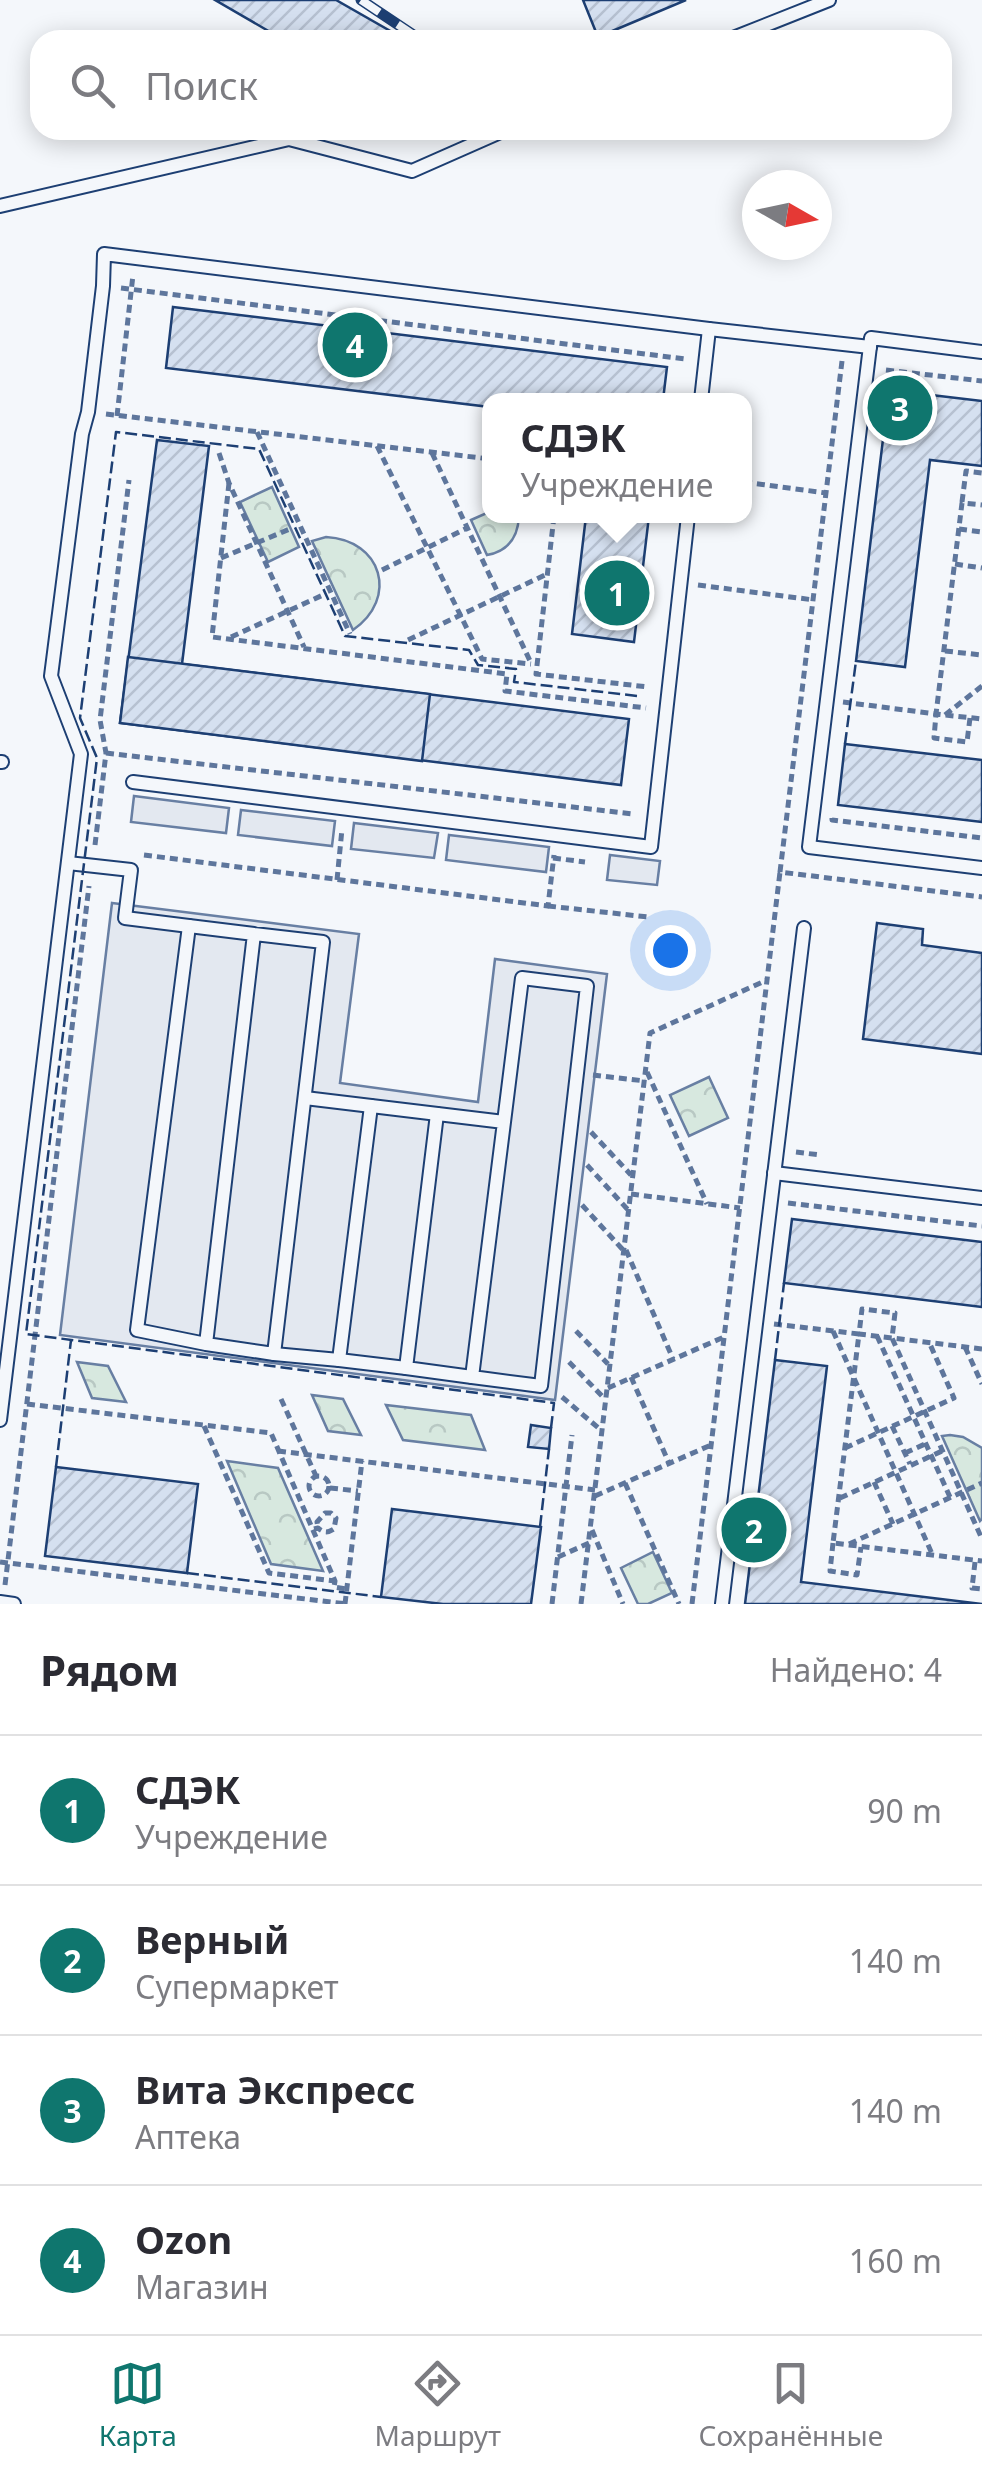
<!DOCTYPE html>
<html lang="ru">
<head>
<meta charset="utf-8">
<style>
  body { margin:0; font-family:"Noto Sans",sans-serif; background:#f2f2f3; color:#2b2b33 }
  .compass { position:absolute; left:742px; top:170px; width:90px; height:90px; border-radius:50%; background:#fff; box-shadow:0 5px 25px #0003; rotate:99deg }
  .you { position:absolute; left:670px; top:950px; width:35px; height:35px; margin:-25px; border:8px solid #fff; border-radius:50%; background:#1a73e8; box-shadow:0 0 0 15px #1a73e833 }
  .badge { display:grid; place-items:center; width:65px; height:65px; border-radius:50%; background:#0f766e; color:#fff; font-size:32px; font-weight:700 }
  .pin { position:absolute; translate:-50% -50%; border:5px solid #fff; box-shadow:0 2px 10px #0006 }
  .popup { position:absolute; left:482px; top:393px; width:270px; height:130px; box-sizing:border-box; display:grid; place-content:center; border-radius:20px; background:#fff; filter:drop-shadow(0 2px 8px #0005); font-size:32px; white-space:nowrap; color:#7c7c81 }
  .popup b { font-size:38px; color:#2b2b33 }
  .popup::after { content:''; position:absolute; left:50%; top:100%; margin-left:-20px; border:20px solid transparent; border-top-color:#fff }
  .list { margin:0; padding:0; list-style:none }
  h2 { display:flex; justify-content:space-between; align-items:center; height:130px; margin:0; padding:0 40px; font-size:42px }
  h2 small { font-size:32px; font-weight:400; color:#7c7c81 }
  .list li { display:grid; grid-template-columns:65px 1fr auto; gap:30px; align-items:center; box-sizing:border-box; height:150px; padding:0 40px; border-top:2px solid #e1e1e2 }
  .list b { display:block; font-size:38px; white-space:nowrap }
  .list p { margin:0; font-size:32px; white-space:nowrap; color:#7c7c81 }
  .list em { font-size:32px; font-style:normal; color:#7c7c81 }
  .icon { flex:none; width:55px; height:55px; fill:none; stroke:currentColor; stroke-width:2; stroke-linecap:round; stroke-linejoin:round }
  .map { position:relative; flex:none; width:982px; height:1604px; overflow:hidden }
  .search { position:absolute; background:#fff; box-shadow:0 5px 25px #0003; left:30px; right:30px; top:30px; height:110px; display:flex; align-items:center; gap:25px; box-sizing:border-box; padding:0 35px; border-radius:30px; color:#7c7c81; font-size:38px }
  .sheet { height:730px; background:#fff }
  nav { display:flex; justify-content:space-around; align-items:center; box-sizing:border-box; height:140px; border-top:2px solid #e1e1e2; background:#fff; font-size:28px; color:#7c7c81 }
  nav a { display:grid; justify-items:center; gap:5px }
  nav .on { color:#0f766e }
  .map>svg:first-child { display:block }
</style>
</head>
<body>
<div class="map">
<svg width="982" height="1604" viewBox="0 0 982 1604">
  <defs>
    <pattern id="forest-crowns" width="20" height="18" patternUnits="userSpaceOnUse" patternTransform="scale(2.5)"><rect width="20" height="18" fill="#d7e8df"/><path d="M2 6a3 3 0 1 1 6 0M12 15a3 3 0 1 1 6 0" fill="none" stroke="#b8c8c3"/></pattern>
    <pattern id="building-hatch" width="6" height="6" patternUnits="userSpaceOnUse" patternTransform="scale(2.5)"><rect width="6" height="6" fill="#d5e0f0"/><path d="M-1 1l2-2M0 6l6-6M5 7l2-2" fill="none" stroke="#b6c1d1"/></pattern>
  </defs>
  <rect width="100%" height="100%" fill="#f4f7fb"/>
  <g fill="url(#forest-crowns)" stroke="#687fa3" stroke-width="2.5">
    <path d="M272 487 299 547 268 562 240 502Z"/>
    <path d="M489 512 490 516H519C518 537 509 551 487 555L471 520Z"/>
    <path d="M326 537C382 540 399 598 353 630L312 541Z"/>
    <path d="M709 1077 728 1118 689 1136 670 1095Z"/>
    <path d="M77 1362 108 1366 126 1402 92 1398Z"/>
    <path d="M312 1395 343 1399 361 1435 328 1431Z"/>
    <path d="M386 1405 471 1415 485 1450 403 1440Z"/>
    <path d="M950 1435 963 1437 982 1448V1519L980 1521 942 1436Z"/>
    <path d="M227 1461 278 1468 323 1571 271 1564Z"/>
    <path d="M653 1552 672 1593 648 1604H638L621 1568Z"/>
  </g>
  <g fill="#e3e8f0" stroke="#687fa3" stroke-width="2.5">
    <path d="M134 796 229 808 226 833 131 822Z"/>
    <path d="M241 810 335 821 332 846 238 835Z"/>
    <path d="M354 823 438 833 434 858 351 849Z"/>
    <path d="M449 835 549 847 546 872 446 860Z"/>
    <path d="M610 855 660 861 657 885 607 880Z"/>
    <path d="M112 903 359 934 340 1083 478 1102 495 959 607 974 555 1400 60 1335Z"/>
  </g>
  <g fill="url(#building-hatch)" stroke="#1d3f73" stroke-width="2.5">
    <path d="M215 0H336L406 40H284Z"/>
    <path d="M583 0H686L598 37Z"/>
    <path d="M173 307 667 367 663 400H490V407L166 368Z"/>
    <path d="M889 390 982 401V466L930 460 905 667 856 661Z"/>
    <path d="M157 440 209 446 182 664 629 719 621 785 120 723Z"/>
    <path d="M586 516H649L634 642 572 634Z"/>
    <path d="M128 657 430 694 422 761 120 723Z"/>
    <path d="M845 744 982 760V822L838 805Z"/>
    <path d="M877 923 923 929 922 945 982 953V1054L863 1039Z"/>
    <path d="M792 1219 982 1242V1307L784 1283Z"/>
    <path d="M775 1360 827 1366 801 1582 982 1604H745Z"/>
    <path d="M531 1425 551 1428 549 1449 528 1447Z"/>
    <path d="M56 1467 198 1484 187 1573 45 1556Z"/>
    <path d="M392 1509 541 1527 531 1604H443L381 1597Z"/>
  </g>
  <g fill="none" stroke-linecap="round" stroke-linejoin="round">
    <g stroke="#1d3f73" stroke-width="16">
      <g id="service">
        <path d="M728 40 829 0"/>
        <path d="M0 206 289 139 412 171 505 130"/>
        <path d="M982 352 871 338 809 847 982 868"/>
        <path d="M701 400 709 329"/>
        <path d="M0 762H2"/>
        <path d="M133 782 651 847 688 516"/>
        <path d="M68 863 131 870 125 918 189 926"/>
        <path d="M305 1098 504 1122 472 1377 541 1386 587 986 522 978 504 1122"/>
        <path d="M371 1106 339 1360 406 1368"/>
        <path d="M437 1114 406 1368 472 1377"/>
        <path d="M774 1173 982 1198"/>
        <path d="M206 1344 137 1330 189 926 254 934 206 1344 274 1354 323 942 254 934"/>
        <path d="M274 1354 339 1360"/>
        <path d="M0 1420 81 754 51 676 82 434 88 412 103 286 104 254 709 329 870 347"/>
        <path d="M0 1602 14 1604"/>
        <path d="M722 1604 804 928"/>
      </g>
    </g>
    <g stroke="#5e769c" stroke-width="5" stroke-dasharray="8 5" stroke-linecap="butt">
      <path d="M121 288 685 359"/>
      <path d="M842 361 780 872 982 897"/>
      <path d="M886 370 982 381"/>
      <path d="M106 414 490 459"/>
      <path d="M117 416 133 275"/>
      <path d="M257 432 350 634"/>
      <path d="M377 446 482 659 531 664"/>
      <path d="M219 453 229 483 304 647"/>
      <path d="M432 453 531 663"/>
      <path d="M744 482 826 493"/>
      <path d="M229 483 212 637 507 674 505 691 646 708"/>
      <path d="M962 502 966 471 982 473"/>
      <path d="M554 516 536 674 648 687"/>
      <path d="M959 529 982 532"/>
      <path d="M221 558 292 528"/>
      <path d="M955 564 982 568"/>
      <path d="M382 570 467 528"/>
      <path d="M698 585 814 600"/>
      <path d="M231 637 323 595"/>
      <path d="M408 640 547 574"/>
      <path d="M945 651 982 655"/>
      <path d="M843 702 936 714 962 503 982 505"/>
      <path d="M945 715 982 686"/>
      <path d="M970 718 967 742 934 738 936 714C952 716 967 717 982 719"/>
      <path d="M106 753 633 814"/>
      <path d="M832 818V820L982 838"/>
      <path d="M95 845 106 753 100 720 129 480"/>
      <path d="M144 855 548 906 554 855"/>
      <path d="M553 858 585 862"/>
      <path d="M337 880 342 829"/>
      <path d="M548 906 648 917"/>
      <path d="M647 1072 707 1204"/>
      <path d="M593 1075 645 1081"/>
      <path d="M591 1132 631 1175"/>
      <path d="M796 1152 820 1155"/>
      <path d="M587 1165 629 1211"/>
      <path d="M631 1194 740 1208"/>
      <path d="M788 1203 982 1226"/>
      <path d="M582 1205 624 1251"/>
      <path d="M626 1250 673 1359"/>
      <path d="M774 1324 859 1334 833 1543 982 1561"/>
      <path d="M576 1331 608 1364"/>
      <path d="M833 1331 933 1556"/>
      <path d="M877 1336 950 1497"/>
      <path d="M965 1347 982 1384"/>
      <path d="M982 1349 859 1334 862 1309 895 1313 892 1338 982 1539"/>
      <path d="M569 1362 605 1399"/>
      <path d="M631 1377 669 1463"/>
      <path d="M608 1388 724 1337"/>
      <path d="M562 1397 602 1431"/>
      <path d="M281 1399 316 1476"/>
      <path d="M27 1404 271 1433 335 1581 334 1587 346 1589"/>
      <path d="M204 1426 269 1573 335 1581"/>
      <path d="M892 1426 910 1464"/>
      <path d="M845 1448 954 1398 929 1342"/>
      <path d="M278 1451 595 1490"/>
      <path d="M905 1453 925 1444"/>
      <circle cx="319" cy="1486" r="10"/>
      <path d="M874 1482 893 1524"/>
      <path d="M625 1483 679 1604"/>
      <path d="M330 1488 358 1491"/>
      <path d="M595 1496 711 1445"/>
      <path d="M840 1498 942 1451"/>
      <path d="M314 1529 318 1528C324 1533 328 1533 334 1529L336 1518 331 1513H325L317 1522 318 1528"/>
      <path d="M592 1530 623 1604"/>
      <path d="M833 1543 830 1571 857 1575 861 1547"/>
      <path d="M849 1544 982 1483"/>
      <path d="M558 1557 589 1543"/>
      <path d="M0 1562 347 1604"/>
      <path d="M975 1562 972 1588 982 1589"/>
      <path d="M5 1585 89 886"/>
      <path d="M345 1604 362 1461"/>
      <path d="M552 1604 572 1435"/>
      <path d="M581 1604 650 1033 767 980"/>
      <path d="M692 1604 780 872"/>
    </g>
    <use href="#service" stroke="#f4f7fb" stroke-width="12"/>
    <g stroke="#1d3f73" stroke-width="11">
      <path id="rail" d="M361 0 421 40"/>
    </g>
    <use href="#rail" stroke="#f4f7fb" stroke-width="8" stroke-dasharray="22" stroke-linecap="butt"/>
    <g stroke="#1d3f73" stroke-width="2.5" stroke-dasharray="12 5" stroke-linecap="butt">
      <path d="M845 744 856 661"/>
      <path d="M775 1360 784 1283"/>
      <path d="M551 1428 554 1403 26 1334 97 758 80 718 116 432 259 449 345 636 469 650 478 665 516 669 514 682 638 696"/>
      <path d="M56 1467 71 1340"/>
      <path d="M540 1527 549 1449"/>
      <path d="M187 1573 381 1597"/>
    </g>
  </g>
</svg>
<svg class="compass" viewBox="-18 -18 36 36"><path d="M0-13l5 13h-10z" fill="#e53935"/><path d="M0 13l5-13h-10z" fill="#7c7c81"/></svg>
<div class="you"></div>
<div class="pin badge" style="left:617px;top:593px">1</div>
<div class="popup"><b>СДЭК</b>Учреждение</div>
<div class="pin badge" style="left:754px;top:1530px">2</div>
<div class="pin badge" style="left:900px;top:408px">3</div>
<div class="pin badge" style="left:355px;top:345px">4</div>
<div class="search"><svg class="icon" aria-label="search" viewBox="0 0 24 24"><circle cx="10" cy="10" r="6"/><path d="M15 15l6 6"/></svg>Поиск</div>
</div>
<section class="sheet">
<h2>Рядом<small>Найдено: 4</small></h2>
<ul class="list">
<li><span class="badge">1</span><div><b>СДЭК</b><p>Учреждение</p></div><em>90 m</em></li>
<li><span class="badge">2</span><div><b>Верный</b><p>Супермаркет</p></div><em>140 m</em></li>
<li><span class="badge">3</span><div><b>Вита Экспресс</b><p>Аптека</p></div><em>140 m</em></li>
<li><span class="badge">4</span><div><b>Ozon</b><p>Магазин</p></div><em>160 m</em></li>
</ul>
</section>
<nav>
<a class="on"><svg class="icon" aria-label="map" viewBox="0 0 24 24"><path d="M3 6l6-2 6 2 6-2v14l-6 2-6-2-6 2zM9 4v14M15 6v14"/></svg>Карта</a>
<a><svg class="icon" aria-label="directions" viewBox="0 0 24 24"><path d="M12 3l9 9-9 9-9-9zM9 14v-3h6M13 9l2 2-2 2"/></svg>Маршрут</a>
<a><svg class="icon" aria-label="saved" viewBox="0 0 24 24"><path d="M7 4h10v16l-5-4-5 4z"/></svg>Сохранённые</a>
</nav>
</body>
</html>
